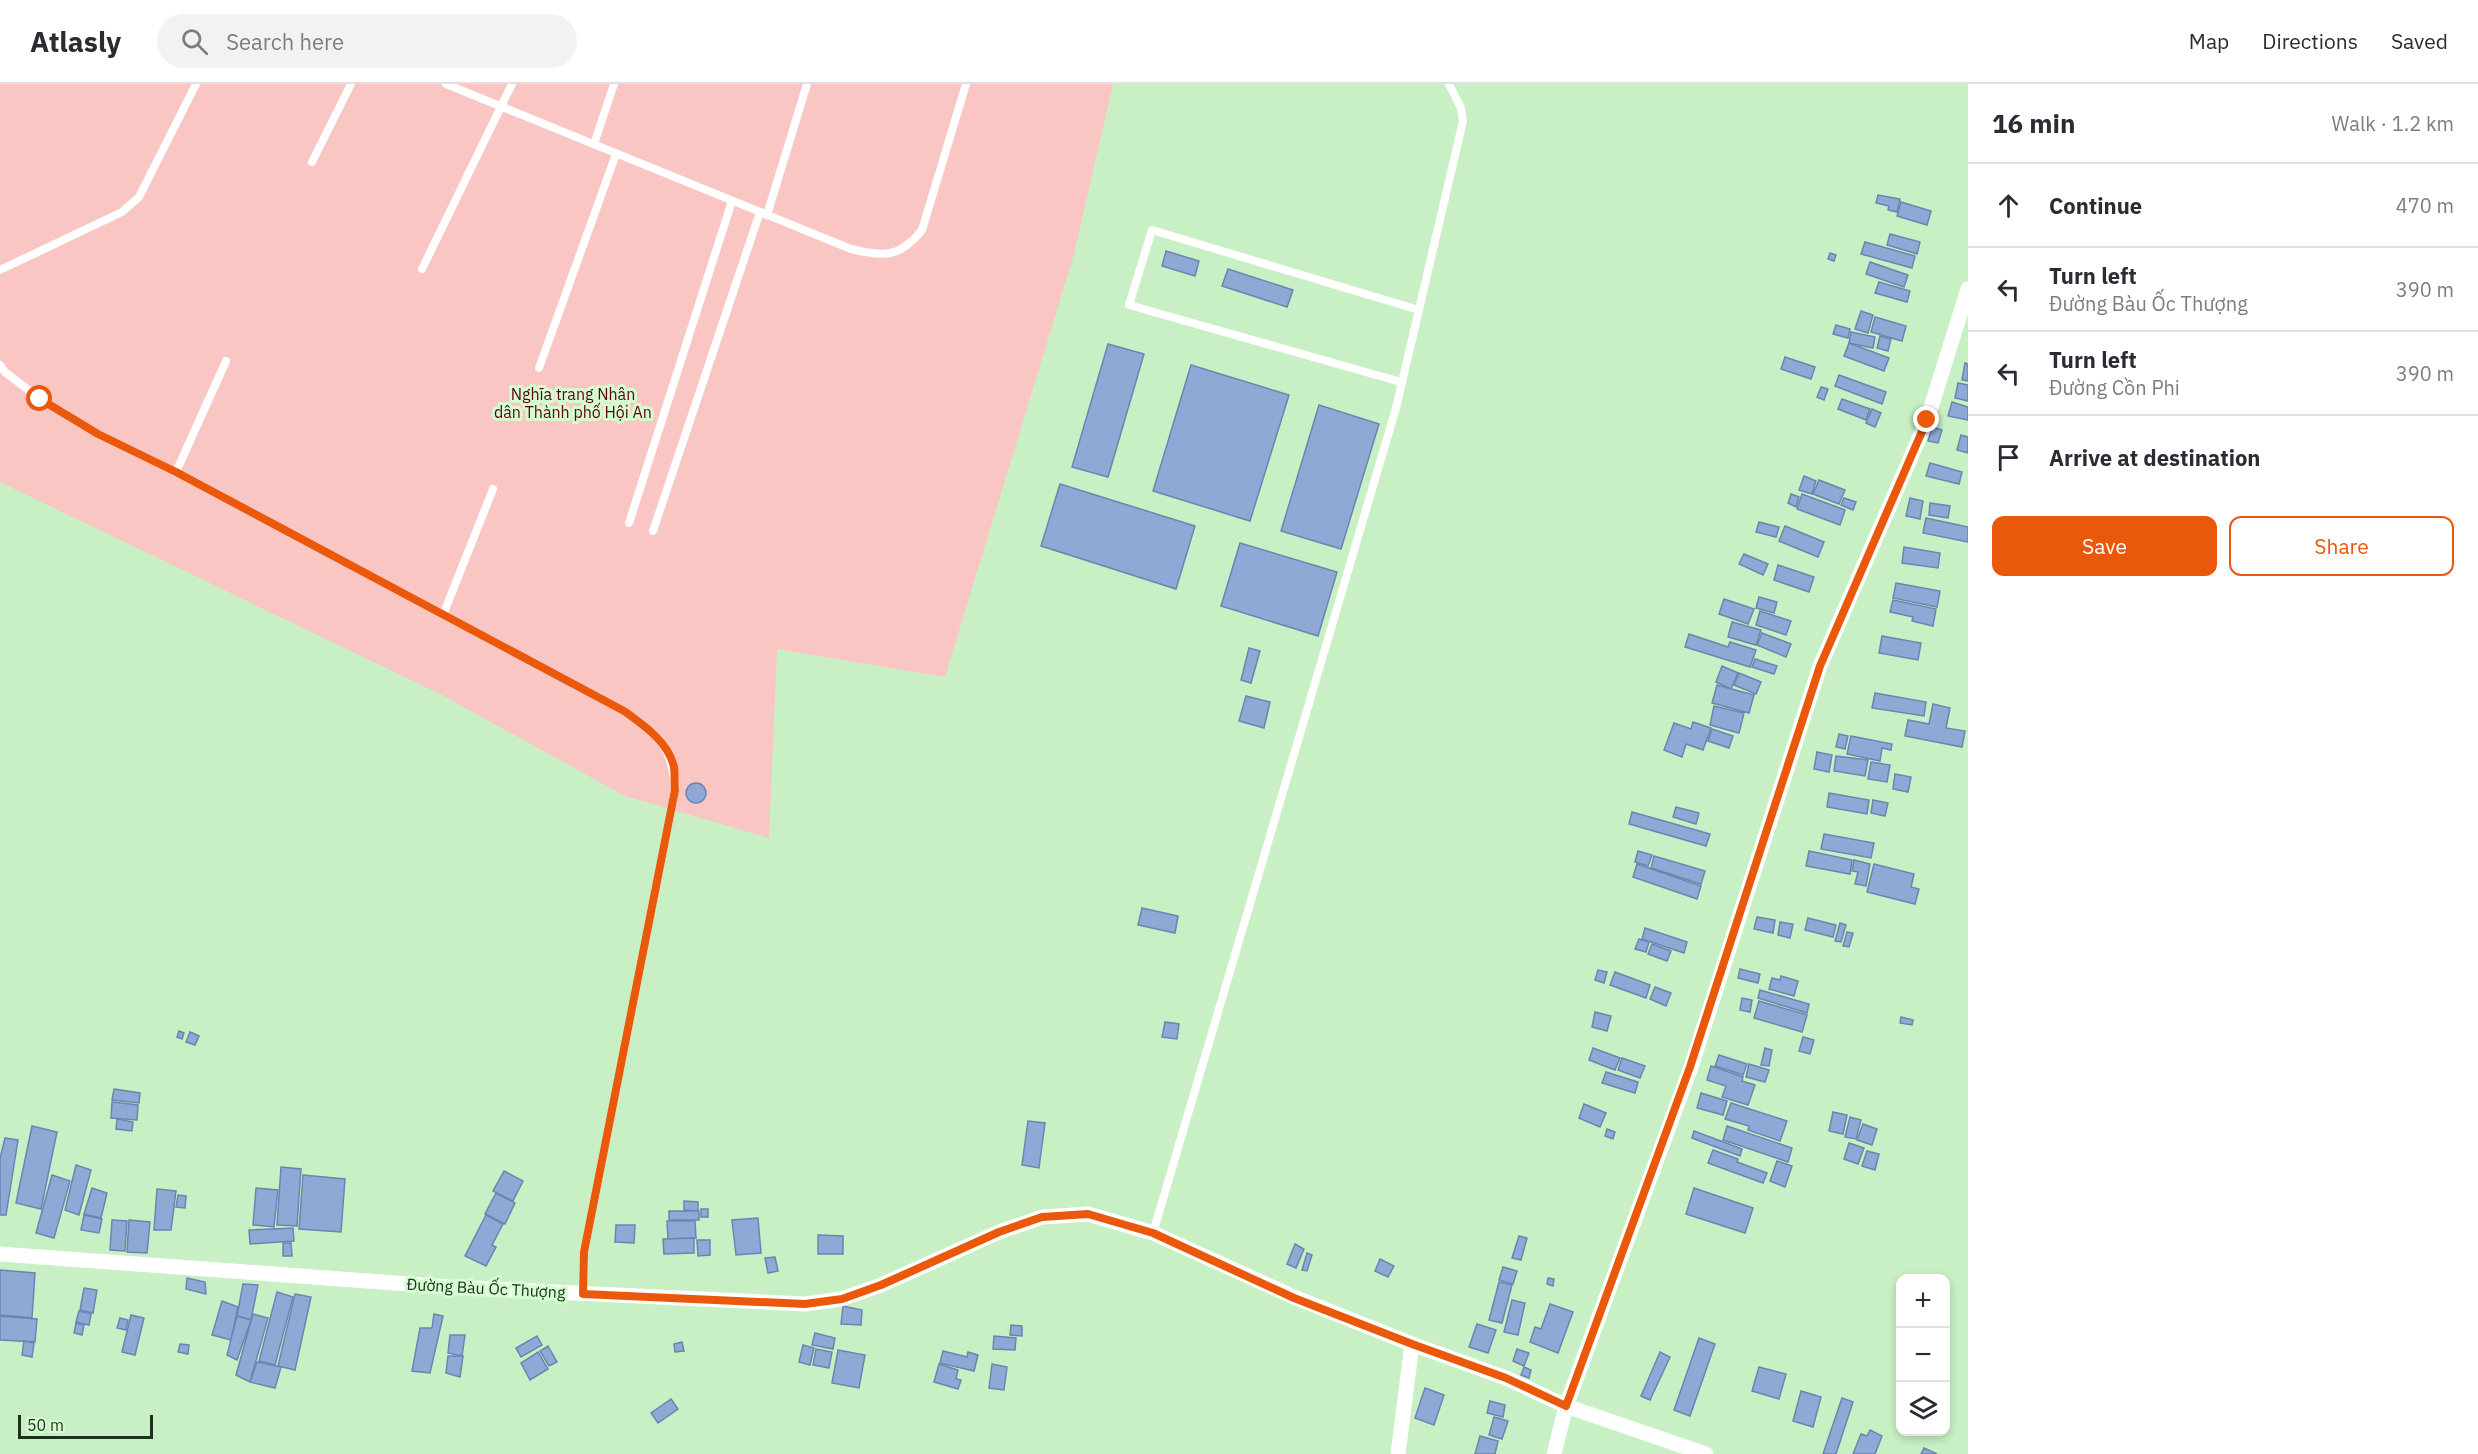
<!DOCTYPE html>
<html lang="en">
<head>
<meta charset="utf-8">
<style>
  body { margin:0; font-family:"IBM Plex Sans",sans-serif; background:#f2f2f3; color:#2b2b33 }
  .controls { position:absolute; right:18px; bottom:18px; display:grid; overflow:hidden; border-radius:12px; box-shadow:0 3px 9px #0003 }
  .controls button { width:54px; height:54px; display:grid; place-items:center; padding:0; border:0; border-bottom:2px solid #e1e1e2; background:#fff; color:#2b2b33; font:30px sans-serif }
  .scale { position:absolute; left:18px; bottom:15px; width:135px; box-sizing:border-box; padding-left:6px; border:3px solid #1f2e1e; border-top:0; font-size:16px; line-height:21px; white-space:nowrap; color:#1f2e1e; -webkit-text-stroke:4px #d5fdd1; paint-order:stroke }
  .stop { position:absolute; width:18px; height:18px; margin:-14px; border:4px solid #ea580c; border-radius:50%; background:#fff }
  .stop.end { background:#ea580c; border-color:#fff; box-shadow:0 2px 6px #0008 }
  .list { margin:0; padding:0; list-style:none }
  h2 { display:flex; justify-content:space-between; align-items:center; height:78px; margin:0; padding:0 24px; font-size:26px }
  h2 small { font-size:20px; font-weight:400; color:#7c7c81 }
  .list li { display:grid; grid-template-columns:39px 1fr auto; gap:18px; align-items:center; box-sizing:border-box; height:84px; padding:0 24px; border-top:2px solid #e1e1e2 }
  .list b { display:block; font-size:22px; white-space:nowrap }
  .list p { margin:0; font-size:20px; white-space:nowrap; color:#7c7c81 }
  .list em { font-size:20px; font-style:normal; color:#7c7c81 }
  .actions { display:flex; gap:12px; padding:18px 24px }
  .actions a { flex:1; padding:14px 0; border:2px solid #ea580c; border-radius:12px; text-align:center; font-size:21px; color:#ea580c }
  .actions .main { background:#ea580c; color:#fff }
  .icon { flex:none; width:33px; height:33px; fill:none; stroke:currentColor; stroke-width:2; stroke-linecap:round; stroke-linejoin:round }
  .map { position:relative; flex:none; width:1968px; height:1370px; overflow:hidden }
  header { display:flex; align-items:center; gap:36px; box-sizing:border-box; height:84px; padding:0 30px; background:#fff; border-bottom:2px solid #e1e1e2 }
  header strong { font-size:28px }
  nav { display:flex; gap:33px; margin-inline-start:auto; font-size:21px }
  .search { width:420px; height:54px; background:#f2f2f3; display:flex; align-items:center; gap:15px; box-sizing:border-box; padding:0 21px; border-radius:33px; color:#7c7c81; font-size:22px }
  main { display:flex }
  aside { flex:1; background:#fff }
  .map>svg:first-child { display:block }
</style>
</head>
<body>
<header>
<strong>Atlasly</strong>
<div class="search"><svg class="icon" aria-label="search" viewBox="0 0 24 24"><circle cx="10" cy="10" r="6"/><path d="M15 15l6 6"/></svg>Search here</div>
<nav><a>Map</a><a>Directions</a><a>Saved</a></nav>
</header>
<main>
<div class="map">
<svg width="1968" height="1370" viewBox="0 0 1968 1370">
  <rect width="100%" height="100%" fill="#c8f0c4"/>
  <path fill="#f9c6c3" d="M0 0H1113L1074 170 945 593 777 565 769 754 625 712 440 610 0 398Z"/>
  <g fill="#90a8d5" stroke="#6d84b0" stroke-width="1.5">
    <path d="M1878 111 1900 115 1897 128 1888 126 1889 122 1876 119Z"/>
    <path d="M1901 118 1931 127 1927 141 1897 132Z"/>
    <path d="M1890 150 1920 158 1917 170 1887 161Z"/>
    <path d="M1865 158 1915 172 1912 184 1861 170Z"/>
    <path d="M1166 167 1199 177 1195 192 1162 182Z"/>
    <path d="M1830 169 1836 171 1834 177 1828 175Z"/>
    <path d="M1870 178 1908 191 1904 203 1866 190Z"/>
    <path d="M1228 185 1293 206 1287 223 1222 202Z"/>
    <path d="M1879 198 1910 207 1907 218 1875 209Z"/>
    <path d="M1861 227 1873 231 1868 249 1855 245Z"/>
    <path d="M1875 233 1906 242 1902 257 1871 248Z"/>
    <path d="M1836 241 1850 245 1848 254 1833 250Z"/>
    <path d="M1851 248 1875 253 1873 264 1849 259Z"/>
    <path d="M1880 252 1891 255 1888 267 1877 264Z"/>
    <path d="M1849 259 1889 274 1884 287 1844 272Z"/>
    <path d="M1108 260 1144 270 1108 393 1072 383Z"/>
    <path d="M1785 273 1815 283 1811 295 1781 285Z"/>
    <path d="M1965 279 1968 280V297L1962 296Z"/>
    <path d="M1191 281 1289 311 1250 437 1153 407Z"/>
    <path d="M1839 291 1886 308 1882 320 1835 302Z"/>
    <path d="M1958 299 1968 301V317L1955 314Z"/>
    <path d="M1821 303 1828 305 1824 316 1817 313Z"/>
    <path d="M1842 315 1870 325 1866 336 1838 325Z"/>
    <path d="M1952 318 1968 323V336L1948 332Z"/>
    <path d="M1319 321 1379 340 1341 465 1281 447Z"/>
    <path d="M1872 325 1881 329 1875 343 1866 339Z"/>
    <path d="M1932 343 1942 346 1938 359 1928 357Z"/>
    <path d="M1961 351 1968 353V369L1957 366Z"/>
    <path d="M1930 379 1962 388 1959 400 1926 392Z"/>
    <path d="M1804 392 1816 397 1812 410 1799 406Z"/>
    <path d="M1819 396 1845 406 1839 420 1813 410Z"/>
    <path d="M1060 400 1195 442 1176 505 1041 462Z"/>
    <path d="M1791 410 1799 413 1796 423 1788 419Z"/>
    <path d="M1802 410 1845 426 1840 441 1797 425Z"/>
    <path d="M1844 414 1856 418 1853 426 1841 421Z"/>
    <path d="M1910 414 1923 417 1920 435 1906 432Z"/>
    <path d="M1930 419 1950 422 1948 434 1929 431Z"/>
    <path d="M1926 434 1968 443V458L1923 449Z"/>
    <path d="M1759 438 1779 443 1776 453 1756 448Z"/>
    <path d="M1785 442 1824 458 1818 473 1779 457Z"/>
    <path d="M1240 459 1337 488 1318 552 1221 522Z"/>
    <path d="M1904 463 1940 469 1938 484 1902 479Z"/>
    <path d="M1744 470 1768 480 1763 491 1739 480Z"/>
    <path d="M1778 481 1814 493 1809 508 1774 496Z"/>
    <path d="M1896 499 1940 507 1937 523 1893 514Z"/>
    <path d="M1759 513 1777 518 1774 529 1756 524Z"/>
    <path d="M1724 515 1754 525 1748 540 1719 530Z"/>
    <path d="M1893 516 1936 525 1933 542 1912 537 1913 533 1890 528Z"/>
    <path d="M1760 527 1791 537 1786 551 1756 541Z"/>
    <path d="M1732 538 1761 546 1756 561 1728 553Z"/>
    <path d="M1762 549 1791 560 1786 573 1757 561Z"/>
    <path d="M1689 550 1728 563 1730 558 1756 566 1750 583 1685 563Z"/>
    <path d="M1882 552 1921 559 1918 576 1879 569Z"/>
    <path d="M1249 564 1260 567 1251 599 1241 596Z"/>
    <path d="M1755 575 1777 582 1774 590 1752 583Z"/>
    <path d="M1722 582 1738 589 1731 605 1716 598Z"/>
    <path d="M1739 589 1761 598 1756 610 1734 601Z"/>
    <path d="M1717 601 1754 611 1749 629 1712 619Z"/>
    <path d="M1875 609 1926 618 1924 632 1872 624Z"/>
    <path d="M1246 612 1270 618 1264 644 1239 637Z"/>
    <path d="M1933 620 1950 624 1946 644 1965 647 1962 663 1905 652 1908 636 1929 640Z"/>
    <path d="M1714 622 1744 629 1739 649 1710 641Z"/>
    <path d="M1693 638 1711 644 1703 666 1686 660 1682 673 1664 666 1674 639 1691 645Z"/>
    <path d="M1712 645 1733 652 1729 664 1708 657Z"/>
    <path d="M1839 650 1848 652 1845 665 1836 663Z"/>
    <path d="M1851 652 1892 660 1891 666 1882 664 1880 677 1847 670Z"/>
    <path d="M1817 668 1832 671 1829 688 1814 685Z"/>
    <path d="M1836 672 1868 676 1865 692 1834 687Z"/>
    <path d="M1871 678 1890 681 1887 698 1868 695Z"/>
    <path d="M1895 690 1911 693 1908 708 1893 705Z"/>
    <circle cx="696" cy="709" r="10"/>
    <path d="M1829 709 1869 716 1867 730 1827 723Z"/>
    <path d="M1873 716 1888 719 1885 732 1871 729Z"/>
    <path d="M1676 723 1699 729 1696 740 1673 733Z"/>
    <path d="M1632 728 1710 750 1706 762 1629 740Z"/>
    <path d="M1824 750 1874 759 1871 774 1821 765Z"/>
    <path d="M1638 767 1652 771 1648 782 1635 778Z"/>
    <path d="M1809 767 1852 776 1850 790 1806 782Z"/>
    <path d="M1654 772 1705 787 1701 800 1651 784Z"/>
    <path d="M1854 776 1870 780 1866 802 1855 800 1858 788 1852 787Z"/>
    <path d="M1637 780 1701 802 1697 815 1633 793Z"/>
    <path d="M1874 780 1914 790 1911 803 1919 805 1915 820 1867 808Z"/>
    <path d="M1142 824 1178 832 1175 849 1138 841Z"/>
    <path d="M1757 833 1775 836 1773 849 1754 845Z"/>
    <path d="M1808 834 1836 841 1833 853 1805 846Z"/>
    <path d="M1780 838 1793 840 1790 854 1778 851Z"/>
    <path d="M1840 839 1846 841 1841 858 1835 857Z"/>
    <path d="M1645 844 1687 858 1684 869 1642 855Z"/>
    <path d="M1847 848 1853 849 1849 863 1843 862Z"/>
    <path d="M1639 855 1649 858 1646 868 1635 865Z"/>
    <path d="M1652 860 1671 867 1667 877 1648 870Z"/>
    <path d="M1740 885 1760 890 1758 899 1738 894Z"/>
    <path d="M1598 886 1607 888 1604 899 1595 896Z"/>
    <path d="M1615 888 1650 901 1646 914 1610 901Z"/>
    <path d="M1781 892 1798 897 1794 912 1769 905 1772 894 1780 896Z"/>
    <path d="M1655 903 1671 909 1666 922 1650 915Z"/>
    <path d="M1760 906 1809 920 1807 929 1758 914Z"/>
    <path d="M1742 914 1752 916 1750 928 1740 926Z"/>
    <path d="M1759 917 1807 931 1802 948 1754 934Z"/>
    <path d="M1595 928 1611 932 1607 947 1592 943Z"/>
    <path d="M1901 933 1913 936 1912 941 1900 939Z"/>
    <path d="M1165 938 1179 940 1177 955 1162 953Z"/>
    <path d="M179 947 184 949 182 955 177 953Z"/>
    <path d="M190 948 199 952 195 961 186 958Z"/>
    <path d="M1803 953 1814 956 1810 970 1799 967Z"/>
    <path d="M1593 964 1620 974 1615 986 1589 976Z"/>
    <path d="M1765 964 1772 966 1769 982 1761 981Z"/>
    <path d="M1719 971 1747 980 1743 991 1715 982Z"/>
    <path d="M1622 974 1645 982 1640 994 1618 986Z"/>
    <path d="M1749 980 1769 986 1765 998 1746 993Z"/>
    <path d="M1711 982 1743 993 1742 997 1755 1001 1748 1021 1722 1013 1726 1002 1707 996Z"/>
    <path d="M1606 988 1638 998 1635 1009 1602 999Z"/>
    <path d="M114 1005 140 1009 139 1019 112 1016Z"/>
    <path d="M1701 1009 1727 1017 1723 1031 1697 1024Z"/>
    <path d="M112 1018 138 1021 137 1036 111 1034Z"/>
    <path d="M1731 1019 1787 1037 1780 1057 1748 1046 1749 1042 1725 1035Z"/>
    <path d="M1584 1020 1606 1029 1600 1043 1579 1034Z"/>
    <path d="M1833 1028 1847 1031 1843 1050 1829 1047Z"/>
    <path d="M1850 1033 1861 1036 1856 1055 1845 1053Z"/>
    <path d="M117 1035 133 1038 132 1047 116 1045Z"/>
    <path d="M1028 1037 1045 1039 1039 1084 1022 1081Z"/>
    <path d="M1863 1040 1877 1045 1872 1061 1857 1056Z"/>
    <path d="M32 1042 57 1048 41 1125 16 1119Z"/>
    <path d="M1727 1042 1792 1064 1788 1078 1723 1056Z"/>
    <path d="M1607 1045 1615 1048 1613 1055 1605 1052Z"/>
    <path d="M1694 1047 1742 1065 1740 1072 1692 1054Z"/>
    <path d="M5 1054 18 1056 6 1131H0V1074Z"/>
    <path d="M1849 1059 1864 1064 1858 1080 1844 1075Z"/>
    <path d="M1713 1066 1738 1075 1737 1078 1767 1089 1763 1099 1708 1079Z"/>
    <path d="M1867 1067 1879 1070 1875 1086 1862 1082Z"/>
    <path d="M1777 1077 1792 1082 1785 1103 1770 1097Z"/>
    <path d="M76 1081 91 1086 79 1131 65 1126Z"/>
    <path d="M281 1083 301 1085 297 1142 277 1141Z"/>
    <path d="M504 1087 523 1097 513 1117 493 1107Z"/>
    <path d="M52 1091 70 1097 54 1154 36 1149Z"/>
    <path d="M303 1091 345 1095 341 1148 299 1145Z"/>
    <path d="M92 1104 107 1109 101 1134 84 1130Z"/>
    <path d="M256 1104 278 1106 274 1143 253 1141Z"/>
    <path d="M1694 1104 1753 1124 1745 1149 1686 1130Z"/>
    <path d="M157 1105 176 1107 171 1146H154Z"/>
    <path d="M496 1109 515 1119 505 1140 485 1130Z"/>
    <path d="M178 1111 186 1112 185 1124 176 1123Z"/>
    <path d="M684 1117 698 1118V1127L684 1126Z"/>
    <rect x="701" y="1125" width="7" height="8"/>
    <rect x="669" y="1127" width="30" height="9"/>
    <path d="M84 1131 102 1135 99 1149 81 1146Z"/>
    <path d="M486 1131 503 1140 492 1161 496 1163 486 1182 465 1172Z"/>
    <path d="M758 1134 761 1169 736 1171 732 1136Z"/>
    <path d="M112 1136 127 1137 125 1167 110 1166Z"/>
    <path d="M129 1136 150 1138 147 1169 127 1168Z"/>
    <path d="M667 1137H695L696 1154 668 1155Z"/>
    <path d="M616 1141H635L634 1159 615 1158Z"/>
    <path d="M293 1144 294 1157 250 1160 249 1146Z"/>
    <path d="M818 1151 843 1152V1170H818Z"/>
    <path d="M1519 1152 1527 1154 1521 1176 1512 1174Z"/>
    <path d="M694 1154V1169L664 1170 663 1155Z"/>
    <path d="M697 1156H710V1171L698 1172Z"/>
    <path d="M283 1159H291L292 1172H283Z"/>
    <path d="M1295 1160 1304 1165 1296 1184 1287 1180Z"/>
    <path d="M1307 1169 1312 1171 1307 1187 1302 1186Z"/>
    <path d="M775 1173 778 1187 768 1189 765 1174Z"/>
    <path d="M1380 1175 1394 1182 1388 1193 1375 1187Z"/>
    <path d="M1503 1183 1517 1187 1513 1200 1499 1196Z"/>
    <path d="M0 1186 35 1189 32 1234 0 1231Z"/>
    <path d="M187 1194 205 1198 206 1210 186 1205Z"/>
    <path d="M1548 1194 1554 1195 1553 1202 1547 1200Z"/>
    <path d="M1499 1198 1512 1201 1502 1239 1489 1236Z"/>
    <path d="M243 1200 258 1201 251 1236 237 1232Z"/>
    <path d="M84 1204 97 1206 93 1229 80 1226Z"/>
    <path d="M277 1208 293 1213 275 1281 259 1277Z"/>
    <path d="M295 1210 311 1213 295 1286 278 1282Z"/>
    <path d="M1512 1216 1525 1219 1518 1251 1504 1248Z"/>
    <path d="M222 1217 238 1223 231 1256 212 1251Z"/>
    <path d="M1550 1220 1573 1228 1558 1269 1530 1258 1535 1243 1541 1245Z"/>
    <path d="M843 1222 862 1226 861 1241 841 1240Z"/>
    <path d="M79 1227 91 1230 89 1241 76 1238Z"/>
    <path d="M253 1230 268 1234 250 1298 236 1291Z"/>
    <path d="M434 1230 443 1232 430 1289 412 1287 420 1244H432Z"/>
    <path d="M131 1231 144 1234 135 1271 122 1268Z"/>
    <path d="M0 1232 37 1235 35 1258 0 1256Z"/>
    <path d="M237 1232 251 1236 237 1276 227 1271Z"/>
    <path d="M120 1234 128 1236 126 1246 117 1244Z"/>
    <path d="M76 1239 84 1241 82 1251 74 1249Z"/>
    <path d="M1477 1240 1496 1246 1488 1269 1469 1263Z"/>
    <path d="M1011 1241 1022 1242V1252L1010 1251Z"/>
    <path d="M815 1249 835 1254 833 1265 812 1261Z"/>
    <path d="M450 1251H465L462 1272 448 1269Z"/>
    <path d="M537 1252 542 1261 521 1273 516 1264Z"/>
    <path d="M994 1252 1016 1254 1015 1266 993 1265Z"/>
    <path d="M1699 1254 1715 1260 1690 1332 1674 1326Z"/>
    <path d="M24 1257 34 1259 32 1273 22 1271Z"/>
    <path d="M682 1258 684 1267 675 1268 674 1260Z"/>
    <path d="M180 1260 189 1261 188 1270 178 1268Z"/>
    <path d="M803 1261 814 1264 810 1281 799 1278Z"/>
    <path d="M548 1262 557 1278 549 1282 540 1267Z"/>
    <path d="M816 1265 832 1268 829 1284 813 1281Z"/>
    <path d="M1517 1265 1529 1269 1524 1282 1513 1277Z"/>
    <path d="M838 1266 865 1271 859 1304 832 1299Z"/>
    <path d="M943 1267 967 1273 968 1268 978 1271 974 1287 940 1279Z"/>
    <path d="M538 1268 548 1285 530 1296 521 1279Z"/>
    <path d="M1660 1268 1670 1273 1650 1316 1641 1312Z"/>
    <path d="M448 1272H463L460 1293 446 1289Z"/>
    <path d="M257 1278 281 1283 275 1304 250 1298Z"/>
    <path d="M939 1280 958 1286 956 1295 961 1296 958 1305 934 1298Z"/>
    <path d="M992 1280 1007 1283 1004 1306 989 1304Z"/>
    <path d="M1524 1283 1531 1286 1529 1294 1521 1291Z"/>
    <path d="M1759 1283 1786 1290 1779 1315 1752 1307Z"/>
    <path d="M1425 1304 1444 1311 1434 1341 1415 1334Z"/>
    <path d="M1801 1307 1821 1313 1813 1343 1793 1337Z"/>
    <path d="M1842 1314 1853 1318 1836 1370H1823Z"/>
    <path d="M671 1315 678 1325 658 1339 651 1329Z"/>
    <path d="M1490 1317 1505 1321 1503 1333 1487 1329Z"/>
    <path d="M1494 1333 1508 1337 1502 1355 1489 1351Z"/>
    <path d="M1870 1346 1882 1352 1875 1370H1853L1861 1350 1867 1352Z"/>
    <path d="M1480 1352 1498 1357 1495 1370H1475Z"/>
    <path d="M1924 1364 1937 1370H1921Z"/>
  </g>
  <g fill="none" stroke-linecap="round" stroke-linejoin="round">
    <g stroke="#fff" stroke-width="8">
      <path d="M446 0 851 165C883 173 900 174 922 146L966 0"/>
      <path d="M594 60 614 0"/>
      <path d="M312 78 351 0"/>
      <path d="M767 131 807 0"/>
      <path d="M422 185 512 0"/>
      <path d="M0 186 122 128 139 113 196 0"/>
      <path d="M0 281 5 288 40 315 98 350 176 388 624 627C659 653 672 660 675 706L584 1168 583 1210"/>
      <path d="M539 284 616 70"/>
      <path d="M1401 298 1129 221 1152 146 1419 226"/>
      <path d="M176 388 226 277"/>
      <path d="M629 439 732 117"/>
      <path d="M653 447 760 128"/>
      <path d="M443 531 493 405"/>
      <path d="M1153 1149 1396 324 1463 37 1461 24 1449 0"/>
    </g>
    <g stroke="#fff" stroke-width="15">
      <path d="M0 1170 450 1203 805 1220 841 1215 881 1201 999 1148 1042 1133 1088 1130 1153 1149 1294 1213 1412 1260 1506 1294 1566 1322 1706 1370"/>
      <path d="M1398 1370 1412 1260"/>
      <path d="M1554 1370 1566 1322 1691 983 1820 582 1927 336 1968 205"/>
    </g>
  </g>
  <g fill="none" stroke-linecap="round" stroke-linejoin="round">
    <path stroke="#ea580c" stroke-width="8" d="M40 315 98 350 176 388 624 627C643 641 668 657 674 683 675 690 674 699 675 706L584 1168 583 1210 805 1220 842 1215 881 1201 999 1148 1042 1133 1088 1130 1153 1149 1294 1214 1412 1260 1506 1294 1566 1322 1690 983 1820 582 1927 336"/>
  </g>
  <g text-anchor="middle" stroke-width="6" stroke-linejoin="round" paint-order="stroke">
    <g font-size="16" fill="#600310" stroke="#d5fdd1">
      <text x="573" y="316">Nghĩa trang Nhân<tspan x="573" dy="18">dân Thành phố Hội An</tspan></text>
    </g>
    <g font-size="16" fill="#1f2e1e" stroke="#d5fdd1">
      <text transform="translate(486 1204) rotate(3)" y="6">Đường Bàu Ốc Thượng</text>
    </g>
  </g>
</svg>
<div class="controls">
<button>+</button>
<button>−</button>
<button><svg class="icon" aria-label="layers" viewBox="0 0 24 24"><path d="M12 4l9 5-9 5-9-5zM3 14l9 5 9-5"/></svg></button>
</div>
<div class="scale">50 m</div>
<div class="stop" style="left:40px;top:315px"></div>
<div class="stop end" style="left:1927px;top:336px"></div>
</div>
<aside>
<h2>16 min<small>Walk · 1.2 km</small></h2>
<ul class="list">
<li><svg class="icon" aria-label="ahead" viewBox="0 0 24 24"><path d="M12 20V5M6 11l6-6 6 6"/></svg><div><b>Continue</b></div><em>470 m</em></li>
<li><svg class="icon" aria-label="left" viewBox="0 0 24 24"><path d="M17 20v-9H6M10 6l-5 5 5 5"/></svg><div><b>Turn left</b><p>Đường Bàu Ốc Thượng</p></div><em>390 m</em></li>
<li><svg class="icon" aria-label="left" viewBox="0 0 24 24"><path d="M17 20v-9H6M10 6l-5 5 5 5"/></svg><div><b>Turn left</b><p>Đường Cồn Phi</p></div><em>390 m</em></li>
<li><svg class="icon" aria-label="arrive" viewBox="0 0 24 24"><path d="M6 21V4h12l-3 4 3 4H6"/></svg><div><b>Arrive at destination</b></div></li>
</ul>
<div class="actions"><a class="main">Save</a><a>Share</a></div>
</aside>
</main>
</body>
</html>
